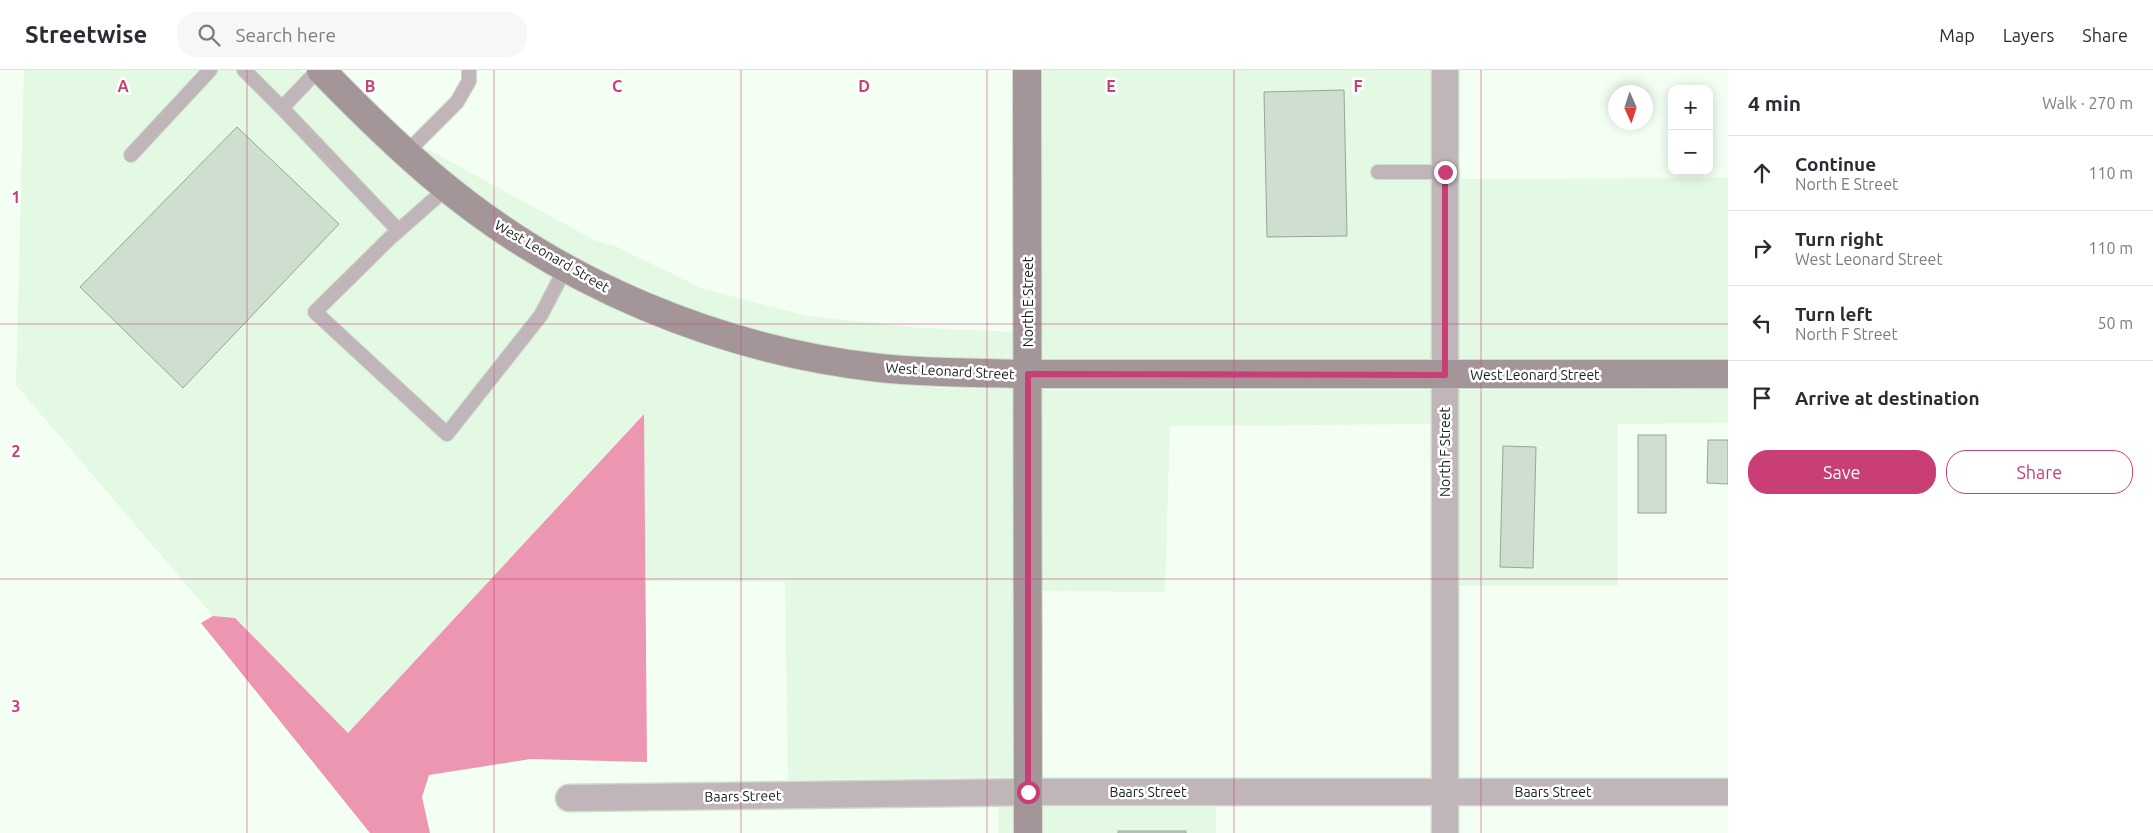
<!DOCTYPE html>
<html lang="en">
<head>
<meta charset="utf-8">
<style>
  body { margin:0; font-family:Ubuntu,sans-serif; background:#f7f7f7; color:#2b2b33 }
  .controls { position:absolute; right:15px; top:15px; display:grid; overflow:hidden; border-radius:10px; box-shadow:0 2px 12px #0003 }
  .controls button { width:45px; height:45px; display:grid; place-items:center; padding:0; border:0; border-bottom:1px solid #e1e1e2; background:#fff; color:#2b2b33; font:25px sans-serif }
  .compass { position:absolute; left:1608px; top:15px; width:45px; height:45px; border-radius:50%; background:#fff; box-shadow:0 2px 12px #0003; rotate:177deg }
  .stop { position:absolute; width:15px; height:15px; margin:-11px; border:4px solid #c83e75; border-radius:50%; background:#fff }
  .stop.end { background:#c83e75; border-color:#fff; box-shadow:0 1px 5px #0008 }
  .list { margin:0; padding:0; list-style:none }
  h2 { display:flex; justify-content:space-between; align-items:center; height:65px; margin:0; padding:0 20px; font-size:21px }
  h2 small { font-size:16px; font-weight:400; color:#7c7c81 }
  .list li { display:grid; grid-template-columns:32px 1fr auto; gap:15px; align-items:center; box-sizing:border-box; height:75px; padding:0 20px; border-top:1px solid #e1e1e2 }
  .list b { display:block; font-size:19px; white-space:nowrap }
  .list p { margin:0; font-size:16px; white-space:nowrap; color:#7c7c81 }
  .list em { font-size:16px; font-style:normal; color:#7c7c81 }
  .actions { display:flex; gap:10px; padding:15px 20px }
  .actions a { flex:1; padding:11px 0; border:1px solid #c83e75; border-radius:20px; text-align:center; font-size:18px; color:#c83e75 }
  .actions .main { background:#c83e75; color:#fff }
  .icon { flex:none; width:28px; height:28px; fill:none; stroke:currentColor; stroke-width:2; stroke-linecap:round; stroke-linejoin:round }
  .map { position:relative; flex:none; width:1728px; height:763px; overflow:hidden }
  header { display:flex; align-items:center; gap:30px; box-sizing:border-box; height:70px; padding:0 25px; background:#fff; border-bottom:1px solid #e1e1e2 }
  header strong { font-size:24px }
  nav { display:flex; gap:28px; margin-inline-start:auto; font-size:18px }
  .search { width:350px; height:45px; background:#f7f7f7; display:flex; align-items:center; gap:12px; box-sizing:border-box; padding:0 18px; border-radius:20px; color:#7c7c81; font-size:19px }
  main { display:flex }
  aside { flex:1; background:#fff }
  .map>svg:first-child { display:block }
</style>
</head>
<body>
<header>
<strong>Streetwise</strong>
<div class="search"><svg class="icon" aria-label="search" viewBox="0 0 24 24"><circle cx="10" cy="10" r="6"/><path d="M15 15l6 6"/></svg>Search here</div>
<nav><a>Map</a><a>Layers</a><a>Share</a></nav>
</header>
<main>
<div class="map">
<svg width="1728" height="763" viewBox="0 0 1728 763">
  <rect width="100%" height="100%" fill="#f2fff2"/>
  <g fill="#e3f9e3">
    <path d="M24 0H301L374 73 430 123 482 162 546 203 608 236 672 263 741 286 809 302 877 312 939 318 1015 319 1014 707 788 710 785 512 646 511 643 344 348 663 235 548 213 546 16 315Z"/>
    <rect x="1040" y="0" width="392" height="290"/>
    <path d="M416 73 594 170 615 176 703 219 808 246 922 258 1015 262 1014 289 939 288 880 283 812 273 746 257 680 235 618 208 558 177 496 137 445 99Z"/>
    <path d="M1728 108V289L1458 290V109Z"/>
    <path d="M1728 319V353L1618 354V516H1458V320Z"/>
    <path d="M1041 320H1432V354L1170 356 1165 522 1040 521Z"/>
    <rect x="998" y="737" width="17" height="26"/>
    <rect x="1041" y="737" width="175" height="26"/>
  </g>
  <path fill="#ed96b1" d="M644 344 647 692 531 689 429 705 422 727 430 763H370L201 553 213 546 235 548 348 663Z"/>
  <g fill="#cfdfcf" stroke="#96a596">
    <path d="M1344 20 1347 166 1267 167 1264 22Z"/>
    <path d="M237 57 339 154 183 318 80 217Z"/>
    <rect x="1638" y="365" width="28" height="78"/>
    <path d="M1708 370H1728V414L1707 413Z"/>
    <path d="M1503 376 1536 377 1533 498 1500 497Z"/>
    <rect x="1118" y="761" width="68" height="2"/>
  </g>
  <g fill="none" stroke-linecap="round" stroke-linejoin="round">
    <g stroke="#cfdbcf" stroke-width="16">
      <g id="lane">
        <path d="M244 0 282 38 318 0"/>
        <path d="M282 38 398 160"/>
        <path d="M406 83 457 32 469 11V0"/>
        <path d="M131 85 210 0"/>
        <path d="M1378 102H1445"/>
        <path d="M447 118 390 168 315 242 447 364 541 245 566 197"/>
      </g>
    </g>
    <g stroke="#cfdbcf" stroke-width="29">
      <g id="street">
        <path d="M1445 0V763"/>
        <path d="M569 728 1028 722H1728"/>
      </g>
    </g>
    <g stroke="#cfdbcf" stroke-width="30">
      <g id="secondary">
        <path d="M321 0C358 38 396 76 437 110 561 214 719 280 880 298 929 303 978 303 1028 304H1728"/>
        <path d="M1027 0 1028 763"/>
      </g>
    </g>
    <use href="#lane" stroke="#c0b6b9" stroke-width="14"/>
    <use href="#street" stroke="#c0b6b9" stroke-width="26"/>
    <use href="#secondary" stroke="#a49599" stroke-width="28"/>
  </g>
  <g fill="none" stroke-linecap="round" stroke-linejoin="round">
    <path stroke="#c83e75" stroke-width="6" d="M1028 722V304L1445 305V102"/>
  </g>
  <path fill="none" stroke="#c83e75" stroke-width="1" stroke-opacity="0.55" d="M247 0V763M494 0V763M741 0V763M987 0V763M1234 0V763M1481 0V763M0 254H1728M0 509H1728"/>
  <g text-anchor="middle" stroke-width="5" stroke-linejoin="round" paint-order="stroke">
    <g font-size="14" fill="#191f19" stroke="#fff">
      <text transform="translate(552 186) rotate(30)" y="5">West Leonard Street</text>
      <text transform="translate(1028 232) rotate(-90)" y="5">North E Street</text>
      <text transform="translate(950 301) rotate(3)" y="5">West Leonard Street</text>
      <text x="1535" y="310">West Leonard Street</text>
      <text transform="translate(1445 382) rotate(-90)" y="5">North F Street</text>
      <text x="1148" y="727">Baars Street</text>
      <text x="1553" y="727">Baars Street</text>
      <text transform="translate(743 726) rotate(-1)" y="5">Baars Street</text>
    </g>
  </g>
  <g font-size="16" text-anchor="middle" font-weight="bold" fill="#c83e75" stroke="#fff" stroke-width="5" stroke-linejoin="round" paint-order="stroke">
    <text x="123" y="22">A</text>
    <text x="370" y="22">B</text>
    <text x="617" y="22">C</text>
    <text x="864" y="22">D</text>
    <text x="1111" y="22">E</text>
    <text x="1358" y="22">F</text>
    <text x="16" y="133">1</text>
    <text x="16" y="387">2</text>
    <text x="16" y="642">3</text>
  </g>
</svg>
<div class="controls">
<button>+</button>
<button>−</button>
</div>
<svg class="compass" viewBox="-18 -18 36 36"><path d="M0-13l5 13h-10z" fill="#e53935"/><path d="M0 13l5-13h-10z" fill="#7c7c81"/></svg>
<div class="stop" style="left:1028px;top:722px"></div>
<div class="stop end" style="left:1445px;top:102px"></div>
</div>
<aside>
<h2>4 min<small>Walk · 270 m</small></h2>
<ul class="list">
<li><svg class="icon" aria-label="ahead" viewBox="0 0 24 24"><path d="M12 20V5M6 11l6-6 6 6"/></svg><div><b>Continue</b><p>North E Street</p></div><em>110 m</em></li>
<li><svg class="icon" aria-label="right" viewBox="0 0 24 24"><path d="M7 20v-9h11M14 6l5 5-5 5"/></svg><div><b>Turn right</b><p>West Leonard Street</p></div><em>110 m</em></li>
<li><svg class="icon" aria-label="left" viewBox="0 0 24 24"><path d="M17 20v-9H6M10 6l-5 5 5 5"/></svg><div><b>Turn left</b><p>North F Street</p></div><em>50 m</em></li>
<li><svg class="icon" aria-label="arrive" viewBox="0 0 24 24"><path d="M6 21V4h12l-3 4 3 4H6"/></svg><div><b>Arrive at destination</b></div></li>
</ul>
<div class="actions"><a class="main">Save</a><a>Share</a></div>
</aside>
</main>
</body>
</html>
